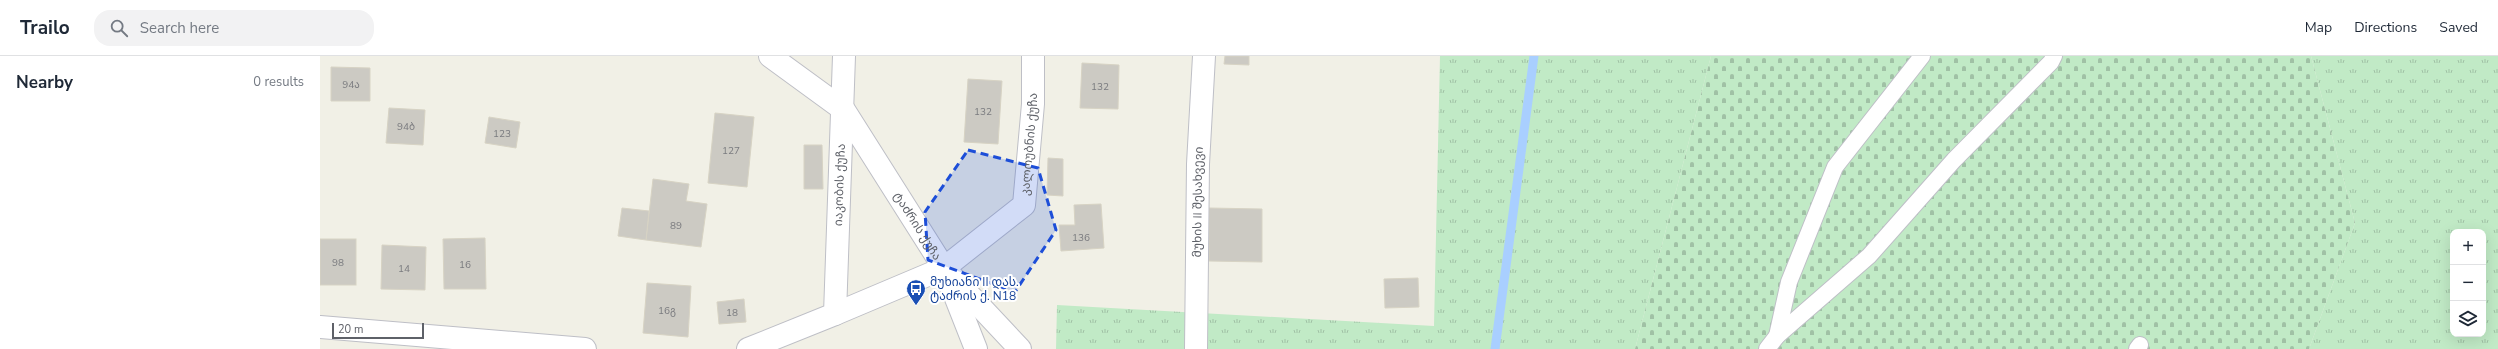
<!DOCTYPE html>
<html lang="en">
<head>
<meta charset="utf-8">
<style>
  body { margin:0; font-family:"Nunito Sans","Noto Sans Georgian",sans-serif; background:#f2f2f3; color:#1f2937 }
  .controls { position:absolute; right:12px; bottom:12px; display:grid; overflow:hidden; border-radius:8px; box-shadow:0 4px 16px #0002 }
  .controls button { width:36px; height:36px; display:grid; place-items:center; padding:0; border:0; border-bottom:1px solid #e0e1e3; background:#fff; color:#1f2937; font:20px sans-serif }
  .scale { position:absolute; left:12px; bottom:10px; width:92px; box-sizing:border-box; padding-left:4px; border:2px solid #5e6168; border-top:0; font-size:11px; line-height:14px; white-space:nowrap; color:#5e6168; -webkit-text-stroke:3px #fff; paint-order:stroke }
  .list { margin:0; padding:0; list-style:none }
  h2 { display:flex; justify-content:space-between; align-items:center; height:52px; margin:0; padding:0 16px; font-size:17px }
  h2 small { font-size:13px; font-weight:400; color:#747a83 }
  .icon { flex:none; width:22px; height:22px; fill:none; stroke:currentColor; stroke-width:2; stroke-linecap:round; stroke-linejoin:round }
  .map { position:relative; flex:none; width:2178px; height:293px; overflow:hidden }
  header { display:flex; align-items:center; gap:24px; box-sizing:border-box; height:56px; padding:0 20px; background:#fff; border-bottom:1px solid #e0e1e3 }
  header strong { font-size:19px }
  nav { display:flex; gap:22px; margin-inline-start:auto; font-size:14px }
  .search { width:280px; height:36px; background:#f2f2f3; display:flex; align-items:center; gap:10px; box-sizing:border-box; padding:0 14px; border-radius:16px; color:#747a83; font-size:15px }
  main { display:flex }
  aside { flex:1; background:#fff }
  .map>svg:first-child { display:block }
</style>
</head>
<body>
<header>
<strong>Trailo</strong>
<div class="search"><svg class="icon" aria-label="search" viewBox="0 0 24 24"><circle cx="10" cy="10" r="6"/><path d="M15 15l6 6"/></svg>Search here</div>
<nav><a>Map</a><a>Directions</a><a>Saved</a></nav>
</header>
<main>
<aside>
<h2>Nearby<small>0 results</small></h2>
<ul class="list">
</ul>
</aside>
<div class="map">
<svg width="2178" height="293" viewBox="0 0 2178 293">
  <defs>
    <pattern id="grass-tufts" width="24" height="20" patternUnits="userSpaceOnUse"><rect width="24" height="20" fill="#c1eac6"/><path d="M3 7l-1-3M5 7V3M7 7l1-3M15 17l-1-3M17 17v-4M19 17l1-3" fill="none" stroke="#a0c1a5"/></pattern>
    <pattern id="cemetery-stones" width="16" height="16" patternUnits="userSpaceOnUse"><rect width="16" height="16" fill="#c1eac6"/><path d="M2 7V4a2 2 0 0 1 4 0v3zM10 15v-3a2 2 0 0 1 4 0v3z" fill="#a0c1a5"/></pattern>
  </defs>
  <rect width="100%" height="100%" fill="#f1f0e6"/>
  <g fill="url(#grass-tufts)" fill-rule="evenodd">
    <path d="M1120 0H1391L1315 293H736L737 249 1114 270Z"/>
    <path d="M1991 0H2178V293H1989L2035 167ZM2133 176H2163V278H2133Z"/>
  </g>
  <path fill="url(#cemetery-stones)" d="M1391 0H1991L2035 167 1989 293H1315Z"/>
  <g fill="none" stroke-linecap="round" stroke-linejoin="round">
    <path stroke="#a9cfff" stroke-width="9" d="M1175 293 1214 0"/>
  </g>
  <g fill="#cccac3" stroke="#d7d3c4">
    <path d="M905 0H929V9L904 8Z"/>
    <path d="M762 7 799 9 798 53 760 52Z"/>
    <path d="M11 11 50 12V45H11Z"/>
    <path d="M648 23 682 25 678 88 644 86Z"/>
    <path d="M69 52 105 54 103 89 66 87Z"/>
    <path d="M395 57 434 61 427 131 388 127Z"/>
    <path d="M169 61 200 66 196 92 165 87Z"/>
    <path d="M484 89H502L503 133H484Z"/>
    <path d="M728 102 743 103V140L727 139Z"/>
    <path d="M333 123 369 128 366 145 387 148 381 191 326 184Z"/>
    <path d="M781 148 784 192 741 195 739 169H755L754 149Z"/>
    <path d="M302 152 329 155 326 184 298 180Z"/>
    <path d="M889 152 942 153V206L889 205Z"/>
    <path d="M165 182 166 233H124L123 183Z"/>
    <rect x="0" y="183" width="36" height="46"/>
    <path d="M62 189 106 191 105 234 61 233Z"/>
    <path d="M1098 222 1099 251 1065 252 1064 223Z"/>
    <path d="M327 227 371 230 368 281 323 277Z"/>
    <path d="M424 243 426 266 399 268 397 246Z"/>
  </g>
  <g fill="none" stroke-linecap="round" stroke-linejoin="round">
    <g stroke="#bebfc6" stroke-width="18">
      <g id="service">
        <path d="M1457 280 1469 226 1515 111 1602 0"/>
        <path d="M1447 293 1457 280 1549 200 1634 104 1731 6 1734 0"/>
        <path d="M1817 293 1820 289"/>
      </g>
    </g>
    <g stroke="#bebfc6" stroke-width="24">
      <g id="minor">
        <path id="s1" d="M450 0 524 54 624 212 700 293"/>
        <path d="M628 222 656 293"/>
        <path id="s2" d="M515 258 624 212 704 149 713 48V0"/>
        <path id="s3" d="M876 293 878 108 884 0"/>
      </g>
    </g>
    <g stroke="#bebfc6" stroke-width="24">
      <g id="tertiary">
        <path d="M0 271 265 293"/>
        <path id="s4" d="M428 293 515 258 524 0"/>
      </g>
    </g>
    <use href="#service" stroke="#fff" stroke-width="16"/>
    <use href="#minor" stroke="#fff" stroke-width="22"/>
    <use href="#tertiary" stroke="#fff" stroke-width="22"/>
  </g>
  <path fill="#1d4ed8" fill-opacity="0.2" stroke="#1d4ed8" stroke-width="3" stroke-dasharray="8 5" stroke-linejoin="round" d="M648 94 718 112 736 174 695 236 608 204 605 156Z"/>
  <defs>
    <g id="bus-pin" transform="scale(1)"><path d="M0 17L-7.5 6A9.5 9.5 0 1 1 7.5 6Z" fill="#1a4fb4" stroke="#fff"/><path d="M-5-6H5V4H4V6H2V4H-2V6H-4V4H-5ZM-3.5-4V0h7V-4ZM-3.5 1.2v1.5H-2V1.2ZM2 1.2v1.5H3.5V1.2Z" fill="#fff"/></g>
  </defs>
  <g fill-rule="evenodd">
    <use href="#bus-pin" x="596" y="233"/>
  </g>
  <g text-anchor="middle" stroke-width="4" stroke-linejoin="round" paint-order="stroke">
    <g font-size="10" fill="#7a7b7f">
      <text x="31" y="32">94ა</text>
      <text x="780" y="34">132</text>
      <text x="663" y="59">132</text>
      <text x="86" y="74">94ბ</text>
      <text x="182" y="81">123</text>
      <text x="411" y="98">127</text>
      <text x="356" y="173">89</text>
      <text x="761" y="185">136</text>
      <text x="18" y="210">98</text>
      <text x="145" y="212">16</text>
      <text x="84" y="216">14</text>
      <text x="347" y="258">16გ</text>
      <text x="412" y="260">18</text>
    </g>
    <g font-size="12" fill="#5e6168" stroke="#fff">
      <text dy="4" stroke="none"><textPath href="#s2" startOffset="281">კალოუბნის ქუჩა</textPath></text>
      <text dy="4" stroke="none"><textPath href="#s4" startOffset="223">იაკობის ქუჩა</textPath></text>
      <text dy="4" stroke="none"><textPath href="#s3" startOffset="147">მუხის II შესახვევი</textPath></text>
      <text dy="4" stroke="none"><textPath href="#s1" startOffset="229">ტაძრის ქუჩა</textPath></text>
    </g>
    <g font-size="12" fill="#164399" stroke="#fff" text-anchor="start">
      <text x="610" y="230">მუხიანი II დას.<tspan x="610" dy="14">ტაძრის ქ. N18</tspan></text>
    </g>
  </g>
</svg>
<div class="controls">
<button>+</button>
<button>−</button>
<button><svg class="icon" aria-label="layers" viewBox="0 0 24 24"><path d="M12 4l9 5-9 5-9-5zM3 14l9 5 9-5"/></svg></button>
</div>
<div class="scale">20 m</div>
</div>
</main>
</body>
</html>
